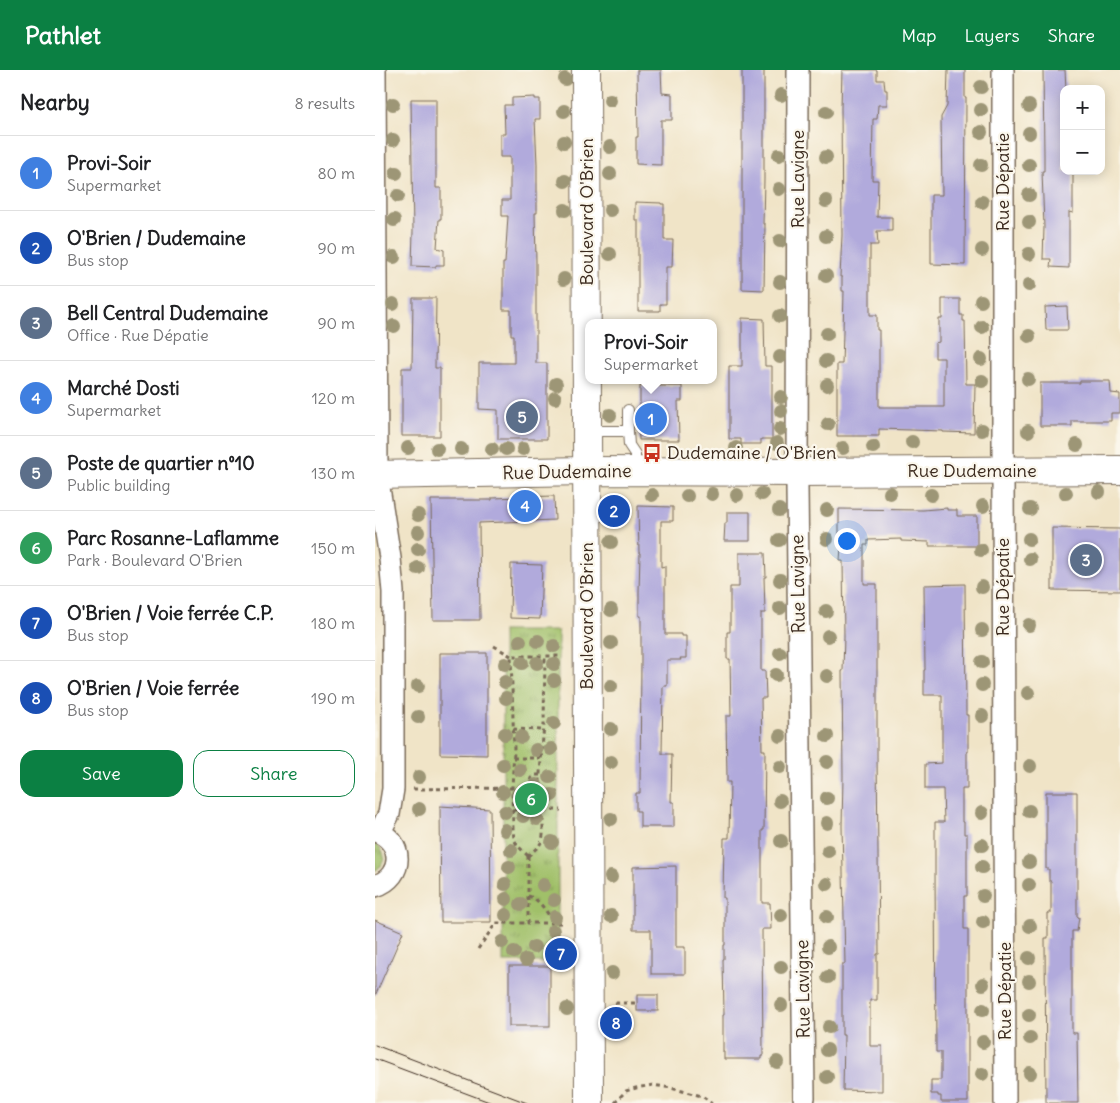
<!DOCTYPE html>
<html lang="en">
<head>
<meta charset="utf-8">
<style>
  body { margin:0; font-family:Delius,sans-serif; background:#f6f6f6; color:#202124 }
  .controls { position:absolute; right:15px; top:15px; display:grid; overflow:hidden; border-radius:10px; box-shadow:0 2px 12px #0003 }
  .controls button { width:45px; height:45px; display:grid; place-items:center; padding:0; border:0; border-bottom:1px solid #e0e0e0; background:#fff; color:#202124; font:25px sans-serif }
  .you { position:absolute; left:471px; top:470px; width:18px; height:18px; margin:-12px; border:4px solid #fff; border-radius:50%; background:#1a73e8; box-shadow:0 0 0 8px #1a73e833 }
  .badge { display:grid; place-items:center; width:32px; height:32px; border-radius:50%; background:#0b8043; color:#fff; font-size:16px; font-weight:700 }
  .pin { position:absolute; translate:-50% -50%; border:2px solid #fff; box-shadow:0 1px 5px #0006 }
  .popup { position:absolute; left:210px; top:249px; width:132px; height:65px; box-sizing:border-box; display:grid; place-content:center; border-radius:10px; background:#fff; filter:drop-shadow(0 1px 4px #0005); font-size:16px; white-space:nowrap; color:#757577 }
  .popup b { font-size:19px; color:#202124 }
  .popup::after { content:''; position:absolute; left:50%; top:100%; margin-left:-10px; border:10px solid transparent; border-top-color:#fff }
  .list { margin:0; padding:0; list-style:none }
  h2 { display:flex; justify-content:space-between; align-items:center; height:65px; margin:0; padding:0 20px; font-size:21px }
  h2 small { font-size:16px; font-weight:400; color:#757577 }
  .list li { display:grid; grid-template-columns:32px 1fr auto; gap:15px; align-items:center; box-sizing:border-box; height:75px; padding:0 20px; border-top:1px solid #e0e0e0 }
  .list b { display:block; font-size:19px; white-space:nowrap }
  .list p { margin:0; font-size:16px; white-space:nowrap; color:#757577 }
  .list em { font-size:16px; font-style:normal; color:#757577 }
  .actions { display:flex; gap:10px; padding:15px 20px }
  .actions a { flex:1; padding:11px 0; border:1px solid #0b8043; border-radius:15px; text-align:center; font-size:18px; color:#0b8043 }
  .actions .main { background:#0b8043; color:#fff }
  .map { position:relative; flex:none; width:745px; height:1033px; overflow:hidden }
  header { display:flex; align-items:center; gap:30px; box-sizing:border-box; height:70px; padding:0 25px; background:#0b8043; color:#fff }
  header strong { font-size:24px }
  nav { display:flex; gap:28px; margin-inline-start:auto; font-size:18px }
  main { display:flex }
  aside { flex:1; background:#fff }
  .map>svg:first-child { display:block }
</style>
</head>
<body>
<header>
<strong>Pathlet</strong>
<nav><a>Map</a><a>Layers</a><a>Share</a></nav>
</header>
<main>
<aside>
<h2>Nearby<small>8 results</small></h2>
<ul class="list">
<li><span class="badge" style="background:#3f7fe0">1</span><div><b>Provi-Soir</b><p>Supermarket</p></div><em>80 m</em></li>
<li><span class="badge" style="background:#1a4fb4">2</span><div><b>O'Brien / Dudemaine</b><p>Bus stop</p></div><em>90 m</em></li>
<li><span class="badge" style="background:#5c6f8a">3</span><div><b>Bell Central Dudemaine</b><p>Office · Rue Dépatie</p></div><em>90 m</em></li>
<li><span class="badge" style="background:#3f7fe0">4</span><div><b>Marché Dosti</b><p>Supermarket</p></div><em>120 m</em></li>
<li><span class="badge" style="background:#5c6f8a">5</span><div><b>Poste de quartier n°10</b><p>Public building</p></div><em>130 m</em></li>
<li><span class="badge" style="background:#2e9e5b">6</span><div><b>Parc Rosanne-Laflamme</b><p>Park · Boulevard O'Brien</p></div><em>150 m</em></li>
<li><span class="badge" style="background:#1a4fb4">7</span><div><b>O'Brien / Voie ferrée C.P.</b><p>Bus stop</p></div><em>180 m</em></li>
<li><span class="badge" style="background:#1a4fb4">8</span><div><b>O'Brien / Voie ferrée</b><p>Bus stop</p></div><em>190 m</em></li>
</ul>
<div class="actions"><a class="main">Save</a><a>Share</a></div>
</aside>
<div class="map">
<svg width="745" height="1033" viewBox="0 0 745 1033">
  <defs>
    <pattern id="grass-tufts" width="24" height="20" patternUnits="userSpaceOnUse" patternTransform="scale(1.25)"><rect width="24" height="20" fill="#a0c069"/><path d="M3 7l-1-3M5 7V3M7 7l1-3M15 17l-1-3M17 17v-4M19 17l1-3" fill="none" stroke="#849c56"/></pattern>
  </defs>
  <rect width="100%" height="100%" fill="#fbf7ec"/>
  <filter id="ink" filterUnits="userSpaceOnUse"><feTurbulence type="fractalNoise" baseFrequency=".02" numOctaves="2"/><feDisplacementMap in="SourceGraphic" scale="10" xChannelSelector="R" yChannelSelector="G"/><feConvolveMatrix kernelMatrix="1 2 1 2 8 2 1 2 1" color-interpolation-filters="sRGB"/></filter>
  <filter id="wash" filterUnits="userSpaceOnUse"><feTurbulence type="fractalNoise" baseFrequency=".0096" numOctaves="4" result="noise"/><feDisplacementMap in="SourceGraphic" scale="20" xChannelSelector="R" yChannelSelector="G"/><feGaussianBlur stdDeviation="1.12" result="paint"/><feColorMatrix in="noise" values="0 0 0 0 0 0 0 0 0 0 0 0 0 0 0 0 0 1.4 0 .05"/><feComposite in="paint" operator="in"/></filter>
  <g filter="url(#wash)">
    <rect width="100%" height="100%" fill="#f0e4c7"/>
    <g fill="url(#grass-tufts)" stroke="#6e7544">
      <rect x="128" y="561" width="55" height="331"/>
      <path d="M0 773C12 781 12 793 0 801Z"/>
    </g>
    <g id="blocks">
      <g fill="#b1aadc">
        <path d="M262 0H286L287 23 297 24V50H286V95L261 94V67H263Z"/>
        <path d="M367 0H389V109L388 154H390L389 220 367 219Z"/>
        <path d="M467 0H502V10H509L510 20H512V35H503L502 49H498L497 110H503L502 147H517V161H502L503 175H495V245H502V260H504V337H569V288H560V273L564 272V249H567V229H585V245H588V251H590L591 314H600L599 363 568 362V361L504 359V366H462V294H467L468 262 469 221H467V207H465L467 165 466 38Z"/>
        <path d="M573 0H590V28H591L590 195 556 194V125H567L566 47 572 36Z"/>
        <path d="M668 0H690L691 19H689V101H698V143L694 142V198L675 197 676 189H668L669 157 667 101H669V85Z"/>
        <path d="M160 27V29H165V49H160L162 94V143H160L161 193V293H172V369H123V340L104 339V293H139V265H136V240H128V193H130L133 146H127V130H135V87H125V64H130L129 35H137V28Z"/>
        <path d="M36 29H61V118H66V149H64L62 178 69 180V195H61V197L37 196 38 161Z"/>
        <path d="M260 132 286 133V134H289V170H298L297 197H291V234H285V241H263V150H260Z"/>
        <path d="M38 228H61L60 298H65V366H27V298H37Z"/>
        <path d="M692 236 693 260H671L670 237Z"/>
        <path d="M367 248 389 249 390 296H397V369H386V374H366V369H354V296H367Z"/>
        <path d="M705 311H735L736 323 745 324V343H736V351H697V356H665V313H705Z"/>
        <path d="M265 316H307V331H303L304 370H264L263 338H265Z"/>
        <path d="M179 426 180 450 104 453 105 550H58L56 430H117V428Z"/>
        <path d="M263 436 298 437V451H286V497L290 496V564H306V566H311V588H305L306 590H292V616H288L287 684H297L296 732H299V757H265V741H261V723H265L266 590V546H264V522L265 483H264Z"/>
        <path d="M572 438V440H582V446H602V476H554V472L526 471V469L493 470V475H489V514H502V685L504 884H502V930H495V976H507V1021L468 1020 469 965H467V894H470L467 756 468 707 467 601H468L469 566 468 491H465L466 476H464V439L548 440Z"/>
        <path d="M352 442H375V471H349L350 453H352Z"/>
        <path d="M677 458 745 459V521L677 520Z"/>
        <path d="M364 483H390L391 507H389L390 543H386V601H390L391 628H386L387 680H390L389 760H387V833H395L396 859H387L388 986H386V989H349V982H348V945H349L348 889H349V875H350V828H348L349 768H354L355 712H352V707L351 646H356L355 589H352V562H355V517H364Z"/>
        <path d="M136 494 167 495 165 549 135 548Z"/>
        <path d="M590 514 591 645H593V682H592V719H587V752H589V764H592V826H589V859H593V1032H566V1026H563V1024H556V1010H566V982H561L560 799V752H569L568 719H550V694L567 693V625H549V600H550L549 515Z"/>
        <path d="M65 583H112V685L65 684Z"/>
        <path d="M671 722H702V847H704L702 861H697V963H702L703 1033H671L670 868H673V843H676V811H674V799H671Z"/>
        <path d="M65 736 115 739 116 852H66Z"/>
        <path d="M301 796V877H310V904H276V860H258V797Z"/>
        <path d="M0 850 28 862 0 926Z"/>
        <rect x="134" y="896" width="41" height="60"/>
        <rect x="262" y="925" width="21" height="16"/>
      </g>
    </g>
  </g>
  <g filter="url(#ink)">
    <use href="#blocks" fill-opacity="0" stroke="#7a6b59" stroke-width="1"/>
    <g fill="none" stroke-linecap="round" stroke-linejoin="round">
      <g stroke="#7a6b59" stroke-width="12">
        <g id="lane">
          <path d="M253 340V361"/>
          <path d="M213 361H253L254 375 260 384V401"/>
        </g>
      </g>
      <g stroke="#7a6b59" stroke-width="24">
        <g id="street">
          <path d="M0 0 2 405 15 488 18 522V719L14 744 5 762"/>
          <path d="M423 0 422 417 429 1028"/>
          <path d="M628 0V401L630 1033"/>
          <path d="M0 761C29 770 30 807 0 816"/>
        </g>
      </g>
      <g stroke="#7a6b59" stroke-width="30">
        <g id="secondary">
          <path d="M211 0 214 1033"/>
          <path d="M0 405 212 401 422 402 745 400"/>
        </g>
      </g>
      <g stroke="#7a6b59" stroke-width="3" stroke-dasharray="4 4" stroke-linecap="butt">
        <path d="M119 576 136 586"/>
        <path d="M138 659 169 660"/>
        <path d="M138 688H167"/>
        <path d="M165 705H161L156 708 154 715 159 722 165 724"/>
        <path d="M38 719 137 718"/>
        <path d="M137 740H186"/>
        <path d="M153 786 142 775 139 769 138 759 137 718 139 680 136 586H170"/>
        <path d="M153 786 164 776 167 771 168 765V740L165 733V703L169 655 170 586H186"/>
        <path d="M153 786V853H186"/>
        <path d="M153 826C165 829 172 843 179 853"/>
        <path d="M103 879 121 853H153"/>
        <path d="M240 933H262"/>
        <path d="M240 1033 246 1026 251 1021 261 1018 278 1015 296 1018 327 1026 337 1033"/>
      </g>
      <use href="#lane" stroke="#fff" stroke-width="10"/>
      <use href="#street" stroke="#fff" stroke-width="21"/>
      <use href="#secondary" stroke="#fff" stroke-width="28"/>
      <g stroke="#3b2a1e" stroke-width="1">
        <path d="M0 975 152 1033"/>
        <path d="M0 989 117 1033"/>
      </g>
    </g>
    <g fill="#9d9676">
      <circle cx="190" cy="9" r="7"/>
      <circle cx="606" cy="17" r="7"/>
      <circle cx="406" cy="25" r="7"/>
      <circle cx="235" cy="30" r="7"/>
      <circle cx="18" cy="34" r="7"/>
      <circle cx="654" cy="36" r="7"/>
      <circle cx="606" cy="40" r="7"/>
      <circle cx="189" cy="41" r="7"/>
      <circle cx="451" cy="42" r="7"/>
      <circle cx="606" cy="62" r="7"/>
      <circle cx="654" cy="63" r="7"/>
      <circle cx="18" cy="70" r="7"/>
      <circle cx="189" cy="72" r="7"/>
      <circle cx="235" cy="77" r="7"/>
      <circle cx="404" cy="85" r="7"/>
      <circle cx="451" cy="87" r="7"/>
      <circle cx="606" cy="95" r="7"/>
      <circle cx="654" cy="95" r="7"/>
      <circle cx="21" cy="103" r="7"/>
      <circle cx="235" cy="104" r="7"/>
      <circle cx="190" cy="111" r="7"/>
      <circle cx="404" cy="119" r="7"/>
      <circle cx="654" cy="125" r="7"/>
      <circle cx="23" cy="126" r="7"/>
      <circle cx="451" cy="131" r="7"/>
      <circle cx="607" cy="132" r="7"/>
      <circle cx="190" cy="140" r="7"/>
      <circle cx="235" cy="140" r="7"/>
      <circle cx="19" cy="150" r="7"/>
      <circle cx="654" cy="152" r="7"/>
      <circle cx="451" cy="166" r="7"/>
      <circle cx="405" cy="171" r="7"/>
      <circle cx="607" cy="180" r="7"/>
      <circle cx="235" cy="184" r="7"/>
      <circle cx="654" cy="184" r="7"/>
      <circle cx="19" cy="187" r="7"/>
      <circle cx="451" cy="206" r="7"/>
      <circle cx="189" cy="209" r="7"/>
      <circle cx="405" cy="212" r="7"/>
      <circle cx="654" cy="215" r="7"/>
      <circle cx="606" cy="231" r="7"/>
      <circle cx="18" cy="234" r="7"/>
      <circle cx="405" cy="246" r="7"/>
      <circle cx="19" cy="256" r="7"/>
      <circle cx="607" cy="257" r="7"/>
      <circle cx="452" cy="264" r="7"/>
      <circle cx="654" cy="266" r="7"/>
      <circle cx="405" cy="287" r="7"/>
      <circle cx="606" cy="289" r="7"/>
      <circle cx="451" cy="291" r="7"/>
      <circle cx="653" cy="309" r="7"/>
      <circle cx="607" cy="311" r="7"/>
      <circle cx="181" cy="314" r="7"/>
      <circle cx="452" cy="315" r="7"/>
      <circle cx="406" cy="327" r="7"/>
      <circle cx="180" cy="328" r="7"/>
      <circle cx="406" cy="341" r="7"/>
      <circle cx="235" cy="345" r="7"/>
      <circle cx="453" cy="354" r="7"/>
      <circle cx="405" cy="359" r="7"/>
      <circle cx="607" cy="360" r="7"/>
      <circle cx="653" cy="361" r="7"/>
      <circle cx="537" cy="372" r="7"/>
      <circle cx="402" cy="373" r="7"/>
      <circle cx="702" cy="375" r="7"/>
      <circle cx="498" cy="377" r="7"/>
      <circle cx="33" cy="378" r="7"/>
      <circle cx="361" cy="378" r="7"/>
      <circle cx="468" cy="378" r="7"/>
      <circle cx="62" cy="379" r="7"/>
      <circle cx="86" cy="379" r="7"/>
      <circle cx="117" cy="379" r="7"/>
      <circle cx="131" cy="379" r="7"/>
      <circle cx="148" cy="379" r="7"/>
      <circle cx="724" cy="422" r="7"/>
      <circle cx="515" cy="423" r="7"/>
      <circle cx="691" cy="423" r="7"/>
      <circle cx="337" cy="424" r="7"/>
      <circle cx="387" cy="424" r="7"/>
      <circle cx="277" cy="425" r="7"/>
      <circle cx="362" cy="425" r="7"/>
      <circle cx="556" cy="425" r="7"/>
      <circle cx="312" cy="426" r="7"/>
      <circle cx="608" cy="436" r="7"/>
      <circle cx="655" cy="439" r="7"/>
      <circle cx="404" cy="440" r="7"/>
      <circle cx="452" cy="440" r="7"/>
      <circle cx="43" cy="445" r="7"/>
      <circle cx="43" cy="462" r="7"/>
      <circle cx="452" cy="469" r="7"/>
      <circle cx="654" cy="469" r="7"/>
      <circle cx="404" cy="470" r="7"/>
      <circle cx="236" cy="472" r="7"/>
      <circle cx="43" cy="479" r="7"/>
      <circle cx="606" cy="480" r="7"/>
      <circle cx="655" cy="489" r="7"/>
      <circle cx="43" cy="498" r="7"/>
      <circle cx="405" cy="510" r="7"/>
      <circle cx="607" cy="517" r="7"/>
      <circle cx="405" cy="538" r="7"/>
      <circle cx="236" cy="540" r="7"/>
      <circle cx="451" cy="541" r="7"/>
      <circle cx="654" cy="555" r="7"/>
      <circle cx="607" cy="560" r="7"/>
      <circle cx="453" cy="566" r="7"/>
      <circle cx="145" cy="571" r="7"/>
      <circle cx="163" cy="571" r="7"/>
      <circle cx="236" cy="573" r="7"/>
      <circle cx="179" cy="576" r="7"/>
      <circle cx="405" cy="583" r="7"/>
      <circle cx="607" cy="592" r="7"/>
      <circle cx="147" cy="593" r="7"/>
      <circle cx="162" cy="593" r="7"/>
      <circle cx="130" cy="594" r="7"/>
      <circle cx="179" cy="594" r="7"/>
      <circle cx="401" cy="605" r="7"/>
      <circle cx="452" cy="606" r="7"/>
      <circle cx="179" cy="610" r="7"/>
      <circle cx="130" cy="612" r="7"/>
      <circle cx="607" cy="615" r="7"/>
      <circle cx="43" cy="616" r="7"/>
      <circle cx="236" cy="616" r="7"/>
      <circle cx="653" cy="623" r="7"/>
      <circle cx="131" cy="628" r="7"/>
      <circle cx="607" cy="646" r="7"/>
      <circle cx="43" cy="647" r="7"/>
      <circle cx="179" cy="653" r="7"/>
      <circle cx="236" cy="659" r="7"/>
      <circle cx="130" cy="664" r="7"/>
      <circle cx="405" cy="666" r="7"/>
      <circle cx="452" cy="666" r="7"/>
      <circle cx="146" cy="667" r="7"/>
      <circle cx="176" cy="679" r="7"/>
      <circle cx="161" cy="680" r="7"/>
      <circle cx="236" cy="692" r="7"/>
      <circle cx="452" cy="692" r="7"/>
      <circle cx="128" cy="695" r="7"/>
      <circle cx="655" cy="696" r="7"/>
      <circle cx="405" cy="697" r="7"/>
      <circle cx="145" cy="700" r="7"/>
      <circle cx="44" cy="707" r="7"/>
      <circle cx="175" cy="707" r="7"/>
      <circle cx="161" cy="715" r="7"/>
      <circle cx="128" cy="722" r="7"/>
      <circle cx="143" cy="724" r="7"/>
      <circle cx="177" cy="725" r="7"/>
      <circle cx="452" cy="728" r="7"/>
      <circle cx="405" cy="731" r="7"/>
      <circle cx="156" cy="734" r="7"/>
      <circle cx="44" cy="739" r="7"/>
      <circle cx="654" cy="741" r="7"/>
      <circle cx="130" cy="742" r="7"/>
      <circle cx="607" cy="743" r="7"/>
      <circle cx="148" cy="746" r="7"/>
      <circle cx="162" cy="749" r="7"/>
      <circle cx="236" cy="749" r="7"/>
      <circle cx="452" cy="753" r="7"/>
      <circle cx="130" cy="760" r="7"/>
      <circle cx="406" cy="771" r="7"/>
      <circle cx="177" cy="772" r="7"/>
      <circle cx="607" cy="775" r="7"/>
      <circle cx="136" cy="780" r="7"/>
      <circle cx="453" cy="781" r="7"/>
      <circle cx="654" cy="792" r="7"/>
      <circle cx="134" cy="797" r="7"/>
      <circle cx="607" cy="797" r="7"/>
      <circle cx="236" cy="807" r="7"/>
      <circle cx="130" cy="814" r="7"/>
      <circle cx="452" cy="814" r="7"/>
      <circle cx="168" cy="815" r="7"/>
      <circle cx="654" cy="815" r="7"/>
      <circle cx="608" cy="826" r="7"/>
      <circle cx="131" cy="829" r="7"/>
      <circle cx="179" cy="830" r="7"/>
      <circle cx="146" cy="834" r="7"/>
      <circle cx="131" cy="845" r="7"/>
      <circle cx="406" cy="845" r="7"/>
      <circle cx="236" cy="846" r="7"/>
      <circle cx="180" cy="847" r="7"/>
      <circle cx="452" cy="847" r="7"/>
      <circle cx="608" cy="852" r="7"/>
      <circle cx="655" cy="856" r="7"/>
      <circle cx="178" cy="861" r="7"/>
      <circle cx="127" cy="872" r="7"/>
      <circle cx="179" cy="876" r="7"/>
      <circle cx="159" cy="877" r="7"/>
      <circle cx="453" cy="877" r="7"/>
      <circle cx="139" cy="882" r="7"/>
      <circle cx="654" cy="888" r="7"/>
      <circle cx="151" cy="890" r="7"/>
      <circle cx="406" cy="897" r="7"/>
      <circle cx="237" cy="903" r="7"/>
      <circle cx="453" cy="907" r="7"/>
      <circle cx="654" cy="911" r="7"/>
      <circle cx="608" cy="914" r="7"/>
      <circle cx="406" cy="935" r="7"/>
      <circle cx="192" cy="939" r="7"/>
      <circle cx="608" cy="940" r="7"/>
      <circle cx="654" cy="945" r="7"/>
      <circle cx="454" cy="957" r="7"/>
      <circle cx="655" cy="968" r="7"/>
      <circle cx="608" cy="972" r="7"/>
      <circle cx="452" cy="980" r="7"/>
      <circle cx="402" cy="992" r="7"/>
      <circle cx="655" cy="1003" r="7"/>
      <circle cx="607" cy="1004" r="7"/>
      <circle cx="452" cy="1007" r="7"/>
    </g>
  </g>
  <defs>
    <g id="bus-bare" transform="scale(1.5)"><path d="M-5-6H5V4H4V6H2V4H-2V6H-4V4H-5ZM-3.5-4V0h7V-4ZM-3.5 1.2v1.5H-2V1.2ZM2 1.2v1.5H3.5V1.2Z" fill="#c8321e" stroke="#fbf7ec" stroke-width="2.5" paint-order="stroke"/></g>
  </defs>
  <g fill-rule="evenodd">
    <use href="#bus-bare" x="277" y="383"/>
  </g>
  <g text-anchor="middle" stroke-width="4.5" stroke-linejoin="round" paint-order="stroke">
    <g font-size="18" fill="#3b2a1e" stroke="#fbf7ec">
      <text transform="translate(423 109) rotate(-90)" y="6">Rue Lavigne</text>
      <text transform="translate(628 112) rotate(-90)" y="6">Rue Dépatie</text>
      <text transform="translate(212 142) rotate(-90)" y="6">Boulevard O'Brien</text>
      <text x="597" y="407">Rue Dudemaine</text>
      <text transform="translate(192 402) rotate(-1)" y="6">Rue Dudemaine</text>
      <text transform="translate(423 514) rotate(-91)" y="6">Rue Lavigne</text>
      <text transform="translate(628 517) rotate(-90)" y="6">Rue Dépatie</text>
      <text transform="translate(212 546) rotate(-90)" y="6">Boulevard O'Brien</text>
      <text transform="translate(428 919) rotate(-91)" y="6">Rue Lavigne</text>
      <text transform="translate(630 921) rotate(-90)" y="6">Rue Dépatie</text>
    </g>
    <g font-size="18" fill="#3b2a1e" stroke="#fbf7ec" text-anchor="start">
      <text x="292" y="389">Dudemaine / O'Brien</text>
    </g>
  </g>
</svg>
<div class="controls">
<button>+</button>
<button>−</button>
</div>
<div class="you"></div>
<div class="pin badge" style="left:276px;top:349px;background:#3f7fe0">1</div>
<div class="popup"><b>Provi-Soir</b>Supermarket</div>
<div class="pin badge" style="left:239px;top:441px;background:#1a4fb4">2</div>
<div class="pin badge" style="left:711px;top:490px;background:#5c6f8a">3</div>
<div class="pin badge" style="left:150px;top:436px;background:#3f7fe0">4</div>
<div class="pin badge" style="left:147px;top:347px;background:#5c6f8a">5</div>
<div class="pin badge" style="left:156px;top:729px;background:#2e9e5b">6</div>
<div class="pin badge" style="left:186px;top:884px;background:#1a4fb4">7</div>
<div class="pin badge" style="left:241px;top:953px;background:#1a4fb4">8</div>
</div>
</main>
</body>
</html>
